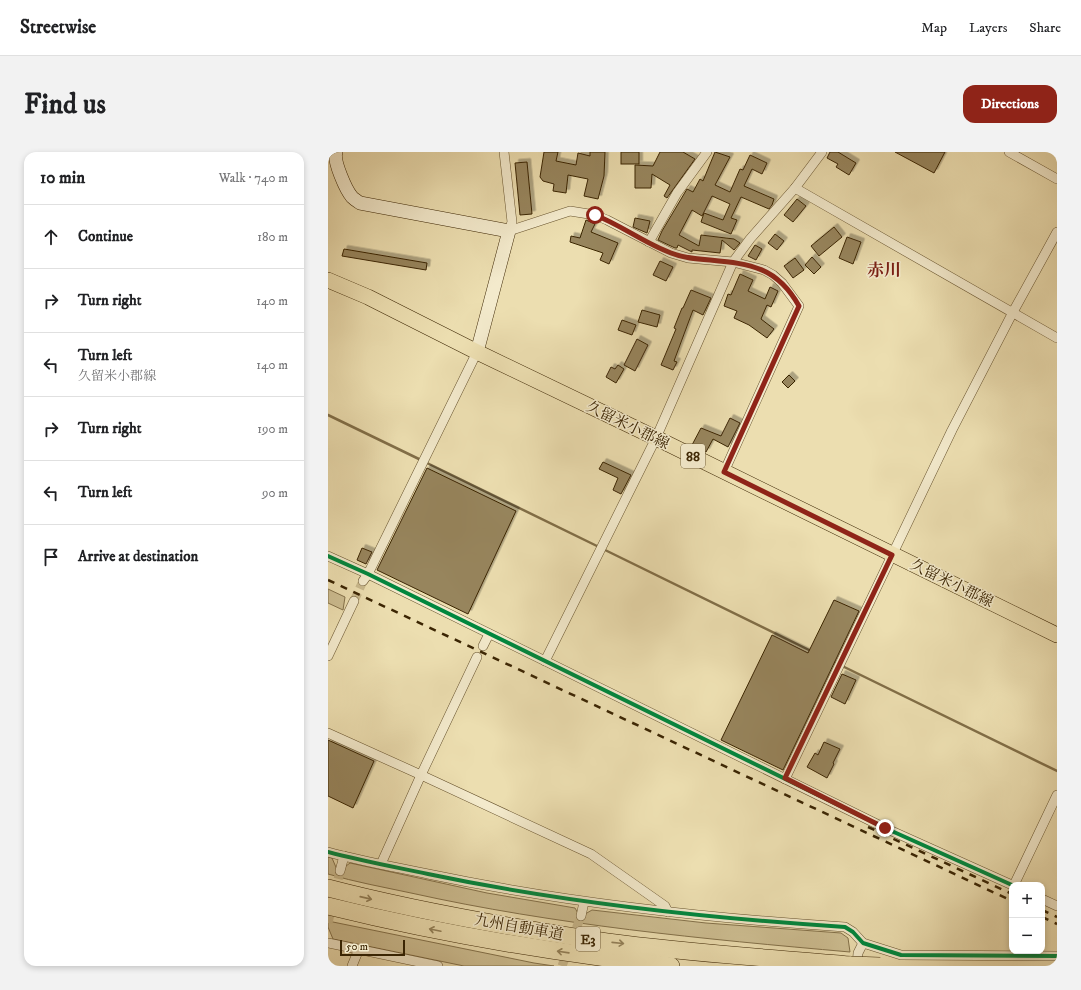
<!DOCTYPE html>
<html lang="en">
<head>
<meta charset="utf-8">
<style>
  body { margin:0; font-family:"IM FELL DW Pica","Noto Serif JP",serif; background:#f2f2f2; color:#202124 }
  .controls { position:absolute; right:12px; bottom:12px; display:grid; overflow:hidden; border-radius:8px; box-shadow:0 2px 6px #0003 }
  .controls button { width:36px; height:36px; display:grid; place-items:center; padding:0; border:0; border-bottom:1px solid #e0e0e0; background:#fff; color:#202124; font:20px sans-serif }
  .scale { position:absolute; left:12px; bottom:10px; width:65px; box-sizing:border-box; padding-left:4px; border:2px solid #3b2503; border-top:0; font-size:11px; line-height:14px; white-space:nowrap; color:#3b2503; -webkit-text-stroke:3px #f3eacc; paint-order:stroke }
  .stop { position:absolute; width:12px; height:12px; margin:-9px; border:3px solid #8f2418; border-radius:50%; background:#fff }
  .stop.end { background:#8f2418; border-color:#fff; box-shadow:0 1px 4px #0008 }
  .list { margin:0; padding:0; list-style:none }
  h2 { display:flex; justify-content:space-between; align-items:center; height:52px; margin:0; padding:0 16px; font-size:17px }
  h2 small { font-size:13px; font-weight:400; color:#757577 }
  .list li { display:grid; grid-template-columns:26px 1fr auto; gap:12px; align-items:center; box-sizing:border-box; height:64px; padding:0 16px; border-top:1px solid #e0e0e0 }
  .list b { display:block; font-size:15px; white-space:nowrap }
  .list p { margin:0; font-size:13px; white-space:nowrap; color:#757577 }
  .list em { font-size:13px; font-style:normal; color:#757577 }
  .icon { flex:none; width:22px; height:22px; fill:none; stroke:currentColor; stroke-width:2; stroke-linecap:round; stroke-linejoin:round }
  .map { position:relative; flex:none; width:729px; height:814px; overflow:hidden; border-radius:12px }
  header { display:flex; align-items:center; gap:24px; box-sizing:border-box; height:56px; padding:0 20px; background:#fff; border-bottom:1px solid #e0e0e0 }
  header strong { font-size:19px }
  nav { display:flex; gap:22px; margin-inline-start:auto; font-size:14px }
  .intro { display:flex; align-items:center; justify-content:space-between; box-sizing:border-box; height:96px; padding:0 24px }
  h1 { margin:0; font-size:28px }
  .button { padding:10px 18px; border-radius:12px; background:#8f2418; color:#fff; font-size:14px; font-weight:700 }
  main { display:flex; gap:24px; padding:0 24px }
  aside { flex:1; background:#fff; border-radius:12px; box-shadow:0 2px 6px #0003 }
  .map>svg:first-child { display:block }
</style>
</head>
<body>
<header>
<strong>Streetwise</strong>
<nav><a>Map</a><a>Layers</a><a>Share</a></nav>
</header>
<div class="intro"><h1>Find us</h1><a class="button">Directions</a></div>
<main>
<aside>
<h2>10 min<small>Walk · 740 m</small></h2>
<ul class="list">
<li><svg class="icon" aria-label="ahead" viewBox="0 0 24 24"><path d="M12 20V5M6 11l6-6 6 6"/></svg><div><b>Continue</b></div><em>180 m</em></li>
<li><svg class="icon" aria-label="right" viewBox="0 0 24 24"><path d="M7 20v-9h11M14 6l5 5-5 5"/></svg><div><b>Turn right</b></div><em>140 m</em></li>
<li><svg class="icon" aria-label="left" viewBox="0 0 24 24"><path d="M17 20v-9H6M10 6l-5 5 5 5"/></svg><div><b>Turn left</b><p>久留米小郡線</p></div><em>140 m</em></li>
<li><svg class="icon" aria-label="right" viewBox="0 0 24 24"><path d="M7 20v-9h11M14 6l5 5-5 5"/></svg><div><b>Turn right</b></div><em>190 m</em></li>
<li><svg class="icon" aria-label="left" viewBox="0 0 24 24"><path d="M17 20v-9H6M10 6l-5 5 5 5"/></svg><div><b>Turn left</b></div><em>90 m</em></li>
<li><svg class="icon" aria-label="arrive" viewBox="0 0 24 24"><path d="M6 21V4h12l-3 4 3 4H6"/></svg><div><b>Arrive at destination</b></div></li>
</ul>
</aside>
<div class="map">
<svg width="729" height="814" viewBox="0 0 729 814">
  <defs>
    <filter id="shadow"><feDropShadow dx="3.5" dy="-3.5" stdDeviation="0" flood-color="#0004"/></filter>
  </defs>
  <rect width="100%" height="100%" fill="#ecdeb0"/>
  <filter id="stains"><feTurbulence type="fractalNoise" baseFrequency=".005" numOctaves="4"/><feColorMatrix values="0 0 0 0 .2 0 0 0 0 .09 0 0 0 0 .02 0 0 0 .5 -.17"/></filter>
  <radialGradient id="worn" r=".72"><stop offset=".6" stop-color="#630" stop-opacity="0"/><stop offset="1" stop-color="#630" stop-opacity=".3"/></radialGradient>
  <g fill="#cebf93" stroke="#84724b">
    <path d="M0 437 17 445 15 458 0 451Z"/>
    <path d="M0 705 4 706 10 720 22 711 159 741 247 756 252 765 264 758 378 771 513 781 520 786 522 800C375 787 227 773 83 741 55 735 27 730 0 722Z"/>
    <path d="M0 769 206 811 226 814H136L5 787 0 775Z"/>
  </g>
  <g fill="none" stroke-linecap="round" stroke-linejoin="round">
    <g stroke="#816e47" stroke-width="2.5">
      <path d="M0 263 93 308"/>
      <path d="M97 310 271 395"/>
      <path d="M275 397 483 499"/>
      <path d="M504 509 729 619"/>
    </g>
  </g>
  <g fill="#97855d" stroke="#3b2503" filter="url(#shadow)">
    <path d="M216 0H230L228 9 248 13 250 1 262 4V0H277L276 24 270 47 256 44 260 27 240 23 238 41 225 39 226 32 215 29 212 25Z"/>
    <rect x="293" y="0" width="18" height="12"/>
    <path d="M332 0H355L367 7 339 46 336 44 342 33 324 22 323 36H307V13L325 14Z"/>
    <path d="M387 0 402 5 387 33 402 40 412 17 415 18 422 3 439 11 434 22 424 17 416 34 446 47 444 53 441 57 413 45 403 66 409 68 403 82 373 70 376 61 395 68 402 52 384 44 374 64 364 58 351 83 371 94 373 83 406 87 412 91 406 98 394 88 392 101 364 98V100L350 93 349 96H347L330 88 334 79 359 37 365 40 372 27 375 29Z"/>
    <path d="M502 0H510L528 11 521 23 508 15 510 12 499 6Z"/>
    <path d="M567 0H617L606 21Z"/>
    <path d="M199 10 204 62 192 63 187 11Z"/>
    <path d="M469 47 478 54 465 70 456 63Z"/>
    <path d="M307 66 322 69 319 81 305 75Z"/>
    <path d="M258 68 267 72 263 80 290 91 281 112 272 108 275 101 242 90 243 84 252 86Z"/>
    <path d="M506 75 514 85 491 104 483 94Z"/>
    <path d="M447 82 456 89 449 98 440 91Z"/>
    <path d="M519 85 533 90 525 112 511 106Z"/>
    <path d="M427 93 434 97 428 108 420 104Z"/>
    <path d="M16 97 99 111 98 118 14 104Z"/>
    <path d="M484 105 493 115 486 122 477 113Z"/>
    <path d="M467 106 476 118 465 126 456 114Z"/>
    <path d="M332 109 345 115 338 129 325 123Z"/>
    <path d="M412 122 425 128 420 139 437 147 442 135 450 139 443 155 439 153 433 167 446 177 439 186 421 173 406 166 409 159 396 154 400 142 403 143Z"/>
    <path d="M363 138 383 146 375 163 365 158 346 209 349 210 345 218 333 213 348 177 346 176 354 156H355Z"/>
    <path d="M314 158 332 163 329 175 310 170Z"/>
    <path d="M294 168 308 173 304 183 290 178Z"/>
    <path d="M309 187 320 193 307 219 296 213Z"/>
    <path d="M290 213 296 217 288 231 278 225 283 215 287 217Z"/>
    <path d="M461 223 467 229 460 236 454 230Z"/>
    <path d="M402 266 412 271 400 295 385 287 378 300 364 293 373 276 393 284Z"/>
    <path d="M275 310 303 323 293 342 285 338 290 326 271 317Z"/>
    <path d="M99 316 188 359 140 462 49 418Z"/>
    <path d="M34 396 44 400 38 412 29 408Z"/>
    <path d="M506 448 531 459 455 618 393 588 444 483 480 501Z"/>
    <path d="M514 522 528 528 517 552 503 545Z"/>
    <path d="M0 588 46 609 25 656 0 644Z"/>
    <path d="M496 590 512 597 505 611 506 612 499 626 479 615 487 601 490 603Z"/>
  </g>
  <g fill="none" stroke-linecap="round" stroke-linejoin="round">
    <g stroke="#c9b98d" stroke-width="9" stroke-dasharray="9 4.5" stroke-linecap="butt">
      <path d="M26 449 35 429"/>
      <path d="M7 740 12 719"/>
      <path d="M0 771 4 753"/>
      <path d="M234 814 253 764"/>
    </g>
    <g stroke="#67532e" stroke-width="10">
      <g id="street">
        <path d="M176 0 184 70 181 79"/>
        <path d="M681 0 729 27"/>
        <path d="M467 36 729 186"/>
        <path d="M181 79 242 59 267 63 279 68 343 101 360 106 405 110 436 118 445 123 454 131 471 154 396 320"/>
        <path d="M321 90 349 41 379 0"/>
        <path d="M0 404 40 422 557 676 684 733"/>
        <path d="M35 429 40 422 149 200"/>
        <path d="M155 494 161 482"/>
        <path d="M0 504 26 449"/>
        <path d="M217 509 328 286 405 110 422 87 467 36 494 0"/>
        <path d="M0 581 93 623 263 702 337 754 340 760"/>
        <path d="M457 627 624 278 685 160 729 80"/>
        <path d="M0 700C33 709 67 715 100 722 238 751 377 766 517 775L525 780 535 791 573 803 729 804"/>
        <path d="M53 712 93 623 149 505"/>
        <path d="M12 719 16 704"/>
        <path d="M686 733 729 643"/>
        <path d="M714 747 729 754"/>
        <path d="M253 764 256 750"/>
        <path d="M0 791 110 814"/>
        <path d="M24 814 31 797"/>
        <path d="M529 814 530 801 535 791"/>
      </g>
    </g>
    <g stroke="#3b2503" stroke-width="14">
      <path id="secondary" d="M8 0C5 9 18 38 24 45 26 47 29 49 32 51L181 79 149 200"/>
    </g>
    <g stroke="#3b2503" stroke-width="16">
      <path id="primary" d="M0 128 40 145 149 200 328 286 729 483"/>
    </g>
    <g stroke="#3b2503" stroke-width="18">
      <g id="highway">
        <path d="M0 736C92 760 186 776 279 790 360 801 442 806 523 813"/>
        <path d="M0 754C113 782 228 801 343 814"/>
      </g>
    </g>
    <use href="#street" stroke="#f3eacc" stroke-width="9"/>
    <use href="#secondary" stroke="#f3eacc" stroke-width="13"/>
    <use href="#primary" stroke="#ecdeb0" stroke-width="15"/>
    <use href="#highway" stroke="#ecdeb0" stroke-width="17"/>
    <g stroke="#3b2503" stroke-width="2.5" stroke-dasharray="7 7" stroke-linecap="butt">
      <path d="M0 428 684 749"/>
      <path d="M540 675 684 742"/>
      <path d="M714 758 729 765"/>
      <path d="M714 765 729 772"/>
    </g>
    <g stroke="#3b2503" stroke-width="18" stroke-linecap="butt">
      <path id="highway-bridge" d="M523 813 552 814"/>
    </g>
    <use href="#highway-bridge" stroke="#ecdeb0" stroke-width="17"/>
    <g stroke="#f3eacc" stroke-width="6">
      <g id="cycleway">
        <path d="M0 404 40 422 557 676 684 733"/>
        <path d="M0 700C33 709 67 715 100 722 238 751 377 766 517 775L525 780 535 791 573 803 729 804"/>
      </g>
    </g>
    <use href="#cycleway" stroke="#00873e" stroke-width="4"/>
  </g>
  <defs><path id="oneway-shaft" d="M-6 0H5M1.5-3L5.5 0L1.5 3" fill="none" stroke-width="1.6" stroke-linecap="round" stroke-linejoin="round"/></defs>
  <g stroke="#94825a">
    <use href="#oneway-shaft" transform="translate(38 746) rotate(13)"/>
    <use href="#oneway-shaft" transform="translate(107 778) rotate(-168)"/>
    <use href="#oneway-shaft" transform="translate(290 791) rotate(6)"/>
    <use href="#oneway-shaft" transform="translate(235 800) rotate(-172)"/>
  </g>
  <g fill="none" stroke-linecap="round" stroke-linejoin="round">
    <path stroke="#8f2418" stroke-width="5" d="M267 63C293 73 316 91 343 101 355 106 368 107 382 108 423 112 449 115 471 154L396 320 564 403 457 626 557 676"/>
  </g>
  <g text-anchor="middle" stroke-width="3" stroke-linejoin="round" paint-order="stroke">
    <g fill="#f3eacc" stroke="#72603f" stroke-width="1">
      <rect x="353" y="292" width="24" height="24" rx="3"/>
      <rect x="248" y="775" width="24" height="24" rx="3"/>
    </g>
    <g font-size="14" font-weight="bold" fill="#3b2503">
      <text x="365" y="309">88</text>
      <text x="260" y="792">E3</text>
    </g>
    <g font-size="15" fill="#3b2503" stroke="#f3eacc">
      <text transform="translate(300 273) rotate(26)" y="5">久留米小郡線</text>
      <text transform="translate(624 431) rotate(26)" y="5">久留米小郡線</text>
      <text transform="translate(191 775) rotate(10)" y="5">九州自動車道</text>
    </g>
    <g font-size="17" font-weight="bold" fill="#7a1f14" stroke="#f3eacc">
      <text x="556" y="124">赤川</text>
    </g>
  </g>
  <rect width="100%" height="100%" filter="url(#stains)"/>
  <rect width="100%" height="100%" fill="url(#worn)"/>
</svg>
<div class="controls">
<button>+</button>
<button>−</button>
</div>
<div class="scale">50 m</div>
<div class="stop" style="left:267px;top:63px"></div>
<div class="stop end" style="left:557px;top:676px"></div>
</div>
</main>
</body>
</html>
